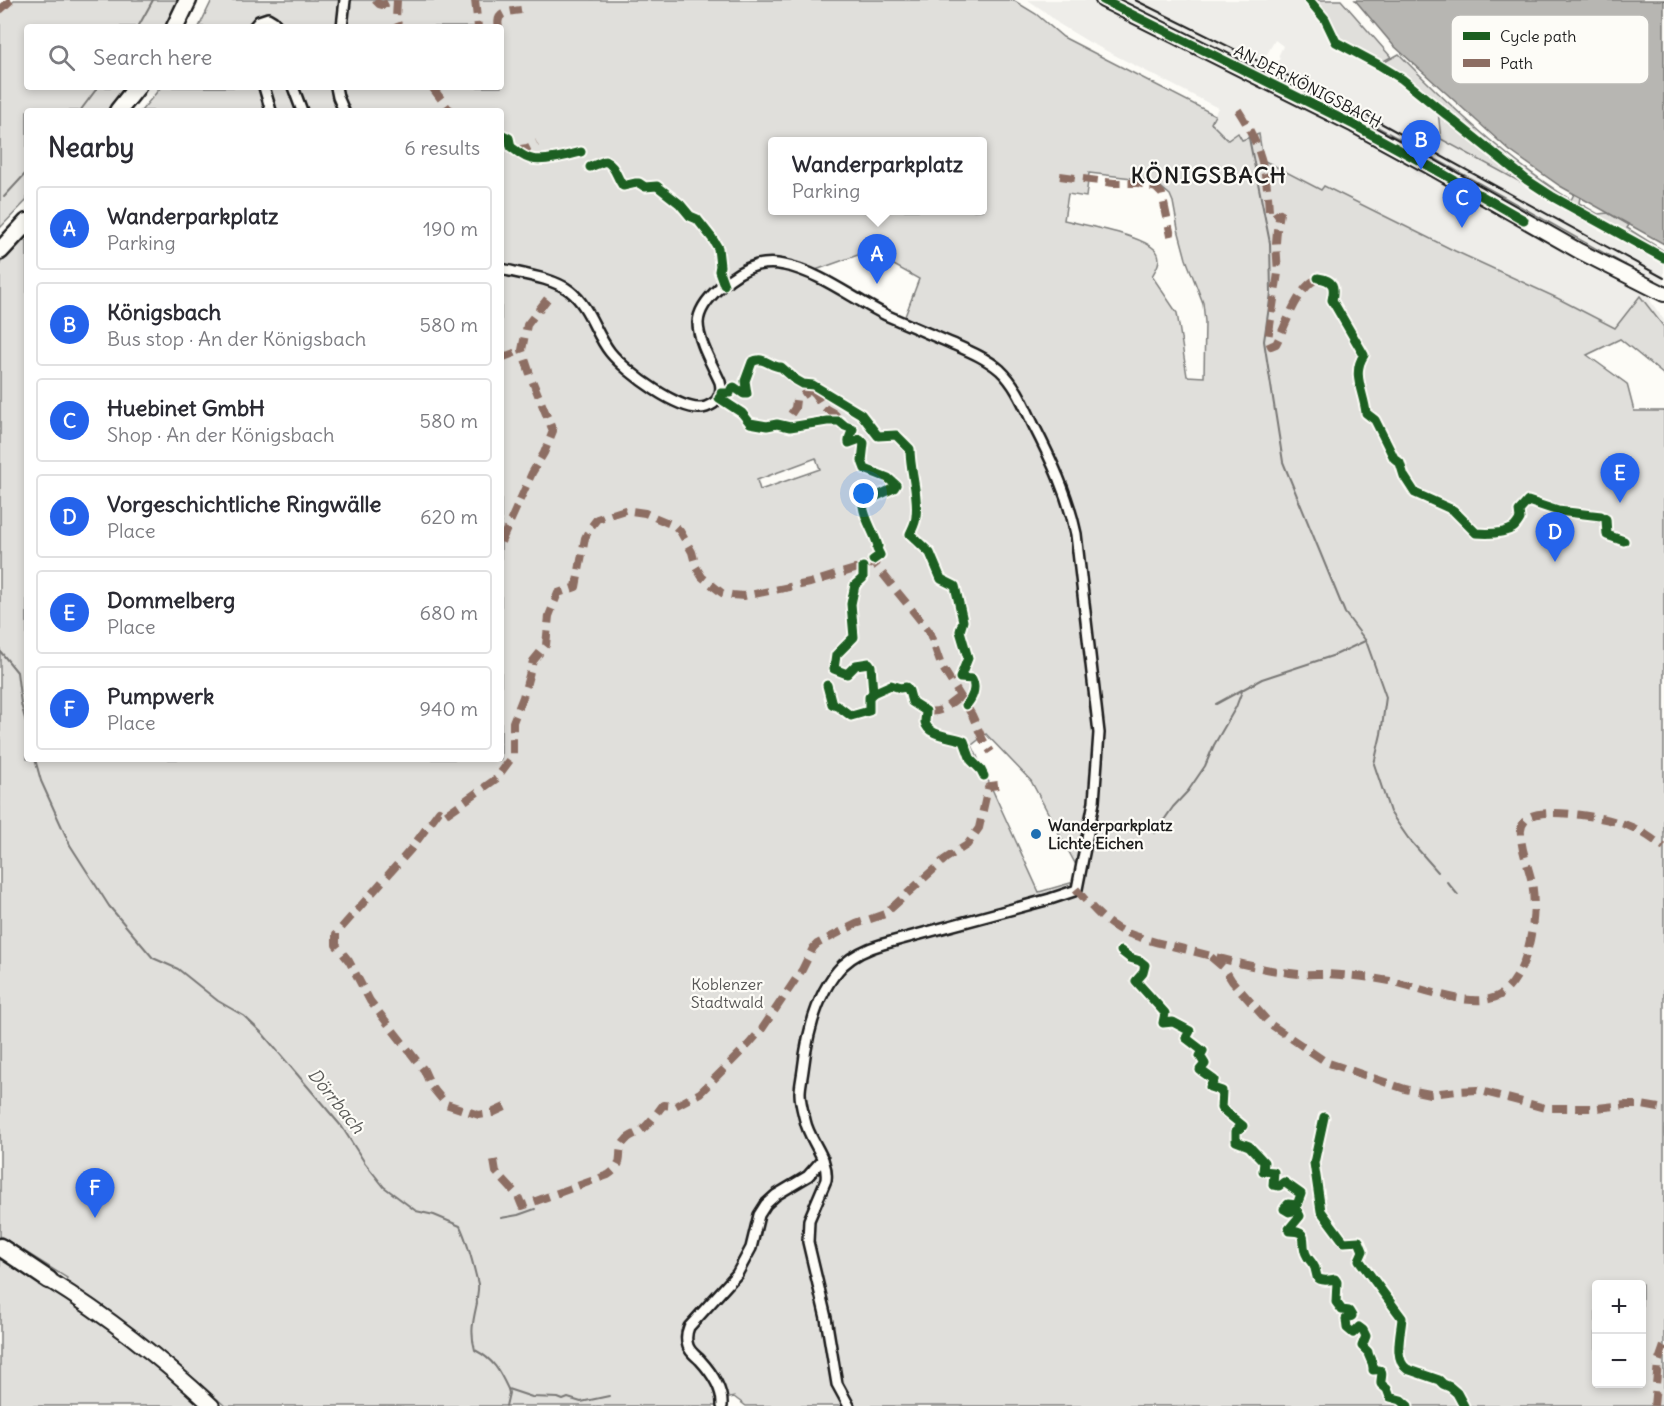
<!DOCTYPE html>
<html lang="en">
<head>
<meta charset="utf-8">
<style>
  body { margin:0; font-family:Delius,sans-serif; background:#f7f7f7; color:#2b2b33 }
  .controls { position:absolute; right:18px; bottom:18px; display:grid; overflow:hidden; border-radius:6px; box-shadow:0 3px 9px #0003 }
  .controls button { width:54px; height:54px; display:grid; place-items:center; padding:0; border:0; border-bottom:2px solid #e1e1e2; background:#fff; color:#2b2b33; font:30px sans-serif }
  .you { position:absolute; left:864px; top:494px; width:21px; height:21px; margin:-15px; border:4px solid #fff; border-radius:50%; background:#1a73e8; box-shadow:0 0 0 9px #1a73e833 }
  .badge { display:grid; place-items:center; width:39px; height:39px; border-radius:50%; background:#2563eb; color:#fff; font-size:20px; font-weight:700 }
  .pin { position:absolute; translate:-50% -50px; filter:drop-shadow(0 2px 3px #0008) }
  .pin::after { content:''; position:absolute; top:32px; width:21px; height:18px; background:inherit; clip-path:polygon(0 0,100% 0,50% 100%) }
  .popup { position:absolute; left:768px; top:137px; width:219px; height:78px; box-sizing:border-box; display:grid; place-content:center; border-radius:6px; background:#fff; filter:drop-shadow(0 2px 4px #0005); font-size:20px; white-space:nowrap; color:#7c7c81 }
  .popup b { font-size:22px; color:#2b2b33 }
  .popup::after { content:''; position:absolute; left:50%; top:100%; margin-left:-12px; border:12px solid transparent; border-top-color:#fff }
  .list { margin:0; padding:0; list-style:none }
  h2 { display:flex; justify-content:space-between; align-items:center; height:78px; margin:0; padding:0 24px; font-size:26px }
  h2 small { font-size:20px; font-weight:400; color:#7c7c81 }
  .list li { display:grid; grid-template-columns:39px 1fr auto; gap:18px; align-items:center; box-sizing:border-box; height:84px; margin:0 12px 12px; padding:0 12px; border:2px solid #e1e1e2; border-radius:6px }
  .list b { display:block; font-size:22px; white-space:nowrap }
  .list p { margin:0; font-size:20px; white-space:nowrap; color:#7c7c81 }
  .list em { font-size:20px; font-style:normal; color:#7c7c81 }
  .icon { flex:none; width:33px; height:33px; fill:none; stroke:currentColor; stroke-width:2; stroke-linecap:round; stroke-linejoin:round }
  .map { position:relative; flex:none; width:1664px; height:1406px; overflow:hidden }
  .search { position:absolute; background:#fff; box-shadow:0 3px 9px #0003; left:24px; top:24px; width:480px; height:66px; display:flex; align-items:center; gap:15px; box-sizing:border-box; padding:0 21px; border-radius:6px; color:#7c7c81; font-size:22px }
  .panel { position:absolute; background:#fff; box-shadow:0 3px 9px #0003; left:24px; top:108px; width:480px; height:654px; border-radius:6px }
  .map>svg:first-child { display:block }
</style>
</head>
<body>
<div class="map">
<svg width="1664" height="1406" viewBox="0 0 1664 1406">
  <rect width="100%" height="100%" fill="#fdfcf7"/>
  <filter id="ink" filterUnits="userSpaceOnUse"><feTurbulence type="fractalNoise" baseFrequency=".0167" numOctaves="2"/><feDisplacementMap in="SourceGraphic" scale="12" xChannelSelector="R" yChannelSelector="G"/><feConvolveMatrix kernelMatrix="1 2 1 2 8 2 1 2 1" color-interpolation-filters="sRGB"/></filter>
  <g filter="url(#ink)">
    <path fill="#eeede9" d="M1028 0H1307L1324 20 1335 44 1347 49 1395 77 1438 111 1441 139 1664 261V286L1370 123 1271 74 1280 58 1278 57 1283 46 1275 40 1259 68 1260 70 1255 80 1428 169 1653 292 1650 297 1651 302 1664 320V327L1640 297 1615 328 1557 298 1455 251 1324 186 1321 190 1263 160 1260 140H1228L1210 123 1218 108 1089 42 1059 24 1044 11Z"/>
    <g fill="#e0dfdb" stroke="#7e7e7c" stroke-width="1.5" fill-rule="evenodd">
      <path d="M14 0H180L167 27H27V87H128L109 111H27V200L0 228V14L6 7Z"/>
      <path d="M212 0H1013L1036 14 1063 37 1215 115 1211 123 1228 140 1238 133 1242 140 1259 134 1263 160 1321 190 1324 186 1455 251 1557 298 1615 328 1640 296 1664 327V375L1620 339 1587 355 1627 384 1634 411H1664V1406H746L734 1397 725 1399V1406H225C175 1360 121 1320 65 1282L67 1278 0 1236V263L27 235V759H501V111H141L161 87H501V27H199ZM772 142H982V210H772ZM1089 173 1141 179 1157 184 1170 195 1173 202 1178 229 1186 259 1203 303 1205 322 1204 377 1187 376 1177 313 1152 276C1156 269 1161 262 1158 254 1151 236 1083 225 1064 220L1068 194 1086 197ZM869 251 919 279 904 319 813 271ZM816 458 820 469 760 490 757 480ZM986 734 1031 781 1077 867 1074 882 1039 892 972 745ZM1596 1284H1642V1384H1596Z"/>
      <path d="M1307 0H1341L1391 57 1380 63 1340 42C1334 36 1332 27 1328 20 1324 14 1320 9 1315 5L1313 7Z"/>
      <path d="M1399 54C1452 108 1507 160 1571 200L1574 194 1580 197 1579 203 1598 214 1608 213 1629 225 1627 228 1664 251V257L1566 203 1525 176 1483 144 1439 103 1436 105 1404 80 1381 64Z"/>
      <path d="M1270 73C1304 90 1338 106 1372 124 1470 177 1566 233 1664 286V289L1606 259 1546 223 1394 139 1268 75Z"/>
      <path d="M1438 111 1449 118 1509 169 1559 203 1441 139Z"/>
      <path d="M0 1259 95 1318 147 1357 203 1406H0Z"/>
    </g>
    <path fill="#b7b6b2" stroke="#797876" stroke-width="1.5" d="M1355 0H1664V244L1560 186 1510 151 1393 45Z"/>
    <g fill="none" stroke-linecap="round" stroke-linejoin="round">
      <g stroke="#797876" stroke-width="2">
        <path d="M138 27 153 0"/>
        <path d="M80 111 98 87"/>
        <path d="M1248 133 1270 243 1271 293 1264 341 1283 462 1345 613 1366 641 1386 697 1381 734 1374 764 1390 812 1408 838 1438 872"/>
        <path d="M4 197 27 172"/>
        <path d="M0 651 17 672 21 704 27 726"/>
        <path d="M1216 704 1262 679 1335 655 1365 641"/>
        <path d="M35 759 41 781 70 845 109 906 153 958 178 969 218 1001 244 1016 262 1033 342 1127 365 1163 384 1187 416 1211 434 1215 460 1226C469 1245 473 1264 478 1284 479 1291 476 1297 477 1303 473 1321 470 1332 475 1350 494 1360 499 1370 508 1389L532 1397 558 1398 563 1400 568 1398 581 1402 609 1396"/>
        <path d="M1155 833 1173 807 1188 791 1205 766 1214 745 1236 707 1242 691"/>
        <path d="M1447 882 1458 895"/>
        <path d="M501 1218 518 1215 535 1209"/>
        <path d="M506 1406 509 1393 508 1389"/>
      </g>
      <path stroke="#5a5a58" stroke-width="1.5" stroke-dasharray="8 6" stroke-linecap="butt" d="M1663 0 1664 1"/>
      <g stroke="#1c1c1c" stroke-width="14">
        <g id="street">
          <path d="M254 27 259 21 268 18 273 21 278 27"/>
          <path d="M342 27 345 0"/>
          <path d="M264 87 271 111"/>
          <path d="M293 87 302 111"/>
          <path d="M336 87 338 97 344 111"/>
          <path d="M501 269C522 274 553 278 570 291 590 307 595 333 610 352 625 371 682 415 706 407 718 403 723 394 720 382 713 366 698 341 698 323 699 299 736 271 757 265 766 263 776 263 784 265 820 272 853 299 886 315 908 325 930 334 953 344 969 351 986 358 1000 370 1016 385 1024 405 1033 424 1051 459 1068 495 1076 534L1099 733 1094 802 1077 889 1074 891 1050 899 883 944C869 948 855 954 843 965 817 991 807 1035 803 1070 802 1078 800 1086 800 1093 800 1102 803 1112 805 1120 809 1141 829 1158 826 1180L809 1220 808 1242 826 1318 837 1384 849 1406"/>
          <path d="M722 1406C723 1389 711 1372 700 1360 696 1356 690 1352 688 1346 686 1340 686 1334 689 1327L737 1274 751 1248 759 1215 766 1204 776 1195 808 1176 823 1159"/>
        </g>
      </g>
      <g stroke="#1c1c1c" stroke-width="18">
        <g id="primary">
          <path d="M1103 0 1354 125 1431 167 1579 251 1664 294"/>
          <path d="M49 1280C107 1316 162 1359 212 1406"/>
        </g>
      </g>
      <g stroke="#1c1c1c" stroke-width="21">
        <g id="highway">
          <path d="M175 27 188 0"/>
          <path d="M118 111 137 87"/>
          <path d="M0 251 27 222"/>
          <path d="M0 1247 49 1280"/>
        </g>
      </g>
      <use href="#street" stroke="#fdfcf7" stroke-width="9"/>
      <use href="#primary" stroke="#fdfcf7" stroke-width="14"/>
      <use href="#highway" stroke="#fdfcf7" stroke-width="16"/>
      <path stroke="#1c1c1c" stroke-width="2" d="M1135 0 1357 110 1664 278"/>
      <g stroke="#8d6e63" stroke-width="8" stroke-dasharray="15 8" stroke-linecap="butt">
        <path d="M375 0 379 4 383 5 393 0"/>
        <path d="M397 0 396 19 399 27"/>
        <path d="M475 0 478 27"/>
        <path d="M0 10 11 0"/>
        <path d="M499 27C495 12 508 12 521 10"/>
        <path d="M432 87 447 107 452 111"/>
        <path d="M1238 110C1260 144 1267 171 1269 211L1274 217 1280 213 1277 230 1276 243 1278 273 1268 339 1271 346 1276 344C1285 328 1302 275 1323 279"/>
        <path d="M515 150 527 148 537 143"/>
        <path d="M1060 176 1114 183H1138L1156 188 1162 194 1171 236"/>
        <path d="M501 358 522 350"/>
        <path d="M810 390C817 394 817 399 822 405 828 413 835 409 839 421"/>
        <path d="M791 414 795 408 796 400 810 390"/>
        <path d="M501 542 532 473 544 453 553 431 532 380 522 350 527 325 548 298H554"/>
        <path d="M926 711C944 714 947 704 961 696"/>
        <path d="M1076 889C1088 903 1100 918 1115 927 1129 936 1163 944 1180 948 1216 957 1253 968 1290 973 1302 975 1315 974 1326 974 1347 975 1369 977 1390 981 1417 986 1474 1011 1500 995 1529 977 1538 914 1532 883 1529 867 1521 851 1521 834 1520 828 1523 822 1528 818 1542 806 1612 818 1629 826 1642 831 1652 839 1664 847"/>
        <path d="M1211 957 1224 968 1232 981 1270 1024 1326 1062 1405 1089 1430 1094 1458 1091 1477 1090 1545 1108H1597L1626 1105H1642L1664 1109"/>
        <path d="M505 1107 492 1113 479 1115 446 1104 431 1086 424 1070 370 1001 349 961 336 945V934L411 849 439 811 445 815 496 779 513 756V722L523 697 533 661 546 645 549 616 558 593 576 587 585 538 590 528 597 519 625 510 645 513 675 526 680 531 692 552 696 567 702 577 722 593 732 595 744 596 810 583 874 563 929 631 941 665 972 715 983 740 991 752"/>
        <path d="M494 1160 496 1172 518 1196 522 1206 608 1175C629 1161 613 1153 626 1140 630 1135 637 1134 642 1130 650 1123 657 1113 663 1105L675 1106 700 1093 749 1044 762 1029 802 970 813 948 817 944 856 924 885 914 945 859 967 845 979 828 988 788 991 786 998 785"/>
        <path d="M1654 1406 1658 1363 1664 1346"/>
      </g>
      <g stroke="#fdfcf7" stroke-width="13">
        <g id="cycleway">
          <path d="M1103 0 1354 125 1431 167 1524 220"/>
          <path d="M1309 0 1325 19 1336 42 1379 65 1402 79 1527 180 1553 197 1664 258"/>
          <path d="M501 134 509 138 511 147C517 151 524 158 532 159 543 162 570 155 581 152"/>
          <path d="M590 167 605 161C616 166 616 177 623 186L636 183H639L645 187 657 186 680 204 690 216 697 219 712 238 718 248 720 266 719 271 724 285"/>
          <path d="M1318 278C1334 280 1335 287 1332 300L1364 355C1351 373 1364 393 1366 413L1375 420 1394 458 1400 463 1404 476 1415 493 1453 510 1476 533C1488 534 1503 534 1513 528 1515 527 1519 521 1520 519L1519 511 1528 501 1558 511 1601 516 1606 519 1607 535 1624 541"/>
          <path d="M721 393H730L731 389 734 387 744 394H747L745 381 752 362C764 355 769 367 781 367L796 380 803 384 813 385 861 414 878 436 896 435 910 449C910 472 919 494 916 516 916 523 912 529 910 534L930 553 941 579 955 586 963 621 960 631 968 658 960 678 972 679C977 688 972 699 966 705"/>
          <path d="M719 398 742 413 750 423 767 426 777 424 790 427 827 421H839L845 426 853 429C851 434 848 437 849 443L860 439 864 443 862 461 865 469 888 478 896 485 894 488 871 499 863 506C865 520 874 532 878 546L877 549 880 555 873 560"/>
          <path d="M863 567V578L855 585 851 604 854 637 836 655 834 669 847 674 856 665 869 663 871 666 873 693 891 685 900 688 906 687 909 691 912 702 926 711C926 715 925 718 925 722 928 737 953 736 964 741L971 760 981 770 984 776"/>
          <path d="M827 685 832 704 839 707 851 716 869 711V697L873 693"/>
          <path d="M1121 951 1130 958 1140 961 1145 965 1143 973 1136 981 1165 1013 1163 1023 1173 1022 1190 1031 1186 1038 1203 1051 1200 1056 1205 1064 1200 1070 1214 1080 1210 1087 1222 1091 1221 1108 1243 1126 1236 1131V1141L1249 1146 1264 1162 1263 1171 1274 1172 1273 1185 1279 1186 1284 1182 1301 1194 1297 1205 1288 1204 1284 1209 1289 1212 1297 1210 1300 1216 1289 1229V1231C1312 1231 1299 1243 1307 1256 1309 1260 1313 1263 1315 1268 1315 1269 1317 1276 1317 1277 1321 1282 1330 1280 1335 1279L1337 1282 1336 1302 1342 1310 1349 1311 1352 1316 1346 1319 1347 1328 1353 1333 1359 1327 1363 1330 1366 1336 1362 1346 1368 1352C1368 1358 1374 1361 1373 1370 1387 1368 1380 1376 1381 1384L1387 1389 1390 1397 1401 1400 1408 1406"/>
          <path d="M1324 1117 1314 1163 1321 1211 1344 1242 1359 1241 1363 1251 1359 1260 1402 1318C1401 1333 1393 1359 1407 1369L1439 1380 1443 1384 1450 1387 1457 1393 1464 1406"/>
        </g>
      </g>
      <use href="#cycleway" stroke="#1b5e20" stroke-width="9"/>
    </g>
  </g>
  <circle fill="#1f6fb2" stroke="#fdfcf7" stroke-width="2" cx="1036" cy="834" r="6"/>
  <g text-anchor="middle" stroke-width="4.5" stroke-linejoin="round" paint-order="stroke">
    <g font-size="16" fill="#1c1c1c" stroke="#fdfcf7">
      <text transform="translate(1308 86) rotate(27)" y="6">AN DER KÖNIGSBACH</text>
    </g>
    <g font-size="16" font-weight="bold" fill="#1c1c1c" stroke="#fdfcf7" text-anchor="start">
      <text x="1048" y="831">Wanderparkplatz<tspan x="1048" dy="18">Lichte Eichen</tspan></text>
    </g>
    <g font-size="16" fill="#575655" stroke="#fdfcf7">
      <text x="727" y="990">Koblenzer<tspan x="727" dy="18">Stadtwald</tspan></text>
    </g>
    <g font-size="18" font-style="italic" fill="#5a5a58" stroke="#fdfcf7">
      <text transform="translate(336 1101) rotate(51)" y="6">Dörrbach</text>
    </g>
    <g font-size="22" font-weight="bold" letter-spacing="1.5" fill="#1c1c1c" stroke="#fdfcf7">
      <text x="1209" y="183">KÖNIGSBACH</text>
    </g>
  </g>
  <rect x="1451" y="15" width="198" height="69" rx="9" fill="#fdfcf7" stroke="#bab9b5" stroke-width="1.5"/>
  <rect x="1463" y="32" width="27" height="8" fill="#1b5e20"/>
  <rect x="1463" y="59" width="27" height="8" fill="#8d6e63"/>
  <g font-size="16" fill="#1c1c1c">
    <text x="1500" y="42">Cycle path</text>
    <text x="1500" y="69">Path</text>
  </g>
</svg>
<div class="controls">
<button>+</button>
<button>−</button>
</div>
<div class="you"></div>
<div class="pin badge" style="left:877px;top:284px">A</div>
<div class="popup"><b>Wanderparkplatz</b>Parking</div>
<div class="pin badge" style="left:1421px;top:170px">B</div>
<div class="pin badge" style="left:1462px;top:228px">C</div>
<div class="pin badge" style="left:1555px;top:562px">D</div>
<div class="pin badge" style="left:1620px;top:503px">E</div>
<div class="pin badge" style="left:95px;top:1218px">F</div>
<div class="search"><svg class="icon" aria-label="search" viewBox="0 0 24 24"><circle cx="10" cy="10" r="6"/><path d="M15 15l6 6"/></svg>Search here</div>
<section class="panel">
<h2>Nearby<small>6 results</small></h2>
<ul class="list">
<li><span class="badge">A</span><div><b>Wanderparkplatz</b><p>Parking</p></div><em>190 m</em></li>
<li><span class="badge">B</span><div><b>Königsbach</b><p>Bus stop · An der Königsbach</p></div><em>580 m</em></li>
<li><span class="badge">C</span><div><b>Huebinet GmbH</b><p>Shop · An der Königsbach</p></div><em>580 m</em></li>
<li><span class="badge">D</span><div><b>Vorgeschichtliche Ringwälle</b><p>Place</p></div><em>620 m</em></li>
<li><span class="badge">E</span><div><b>Dommelberg</b><p>Place</p></div><em>680 m</em></li>
<li><span class="badge">F</span><div><b>Pumpwerk</b><p>Place</p></div><em>940 m</em></li>
</ul>
</section>
</div>
</body>
</html>
